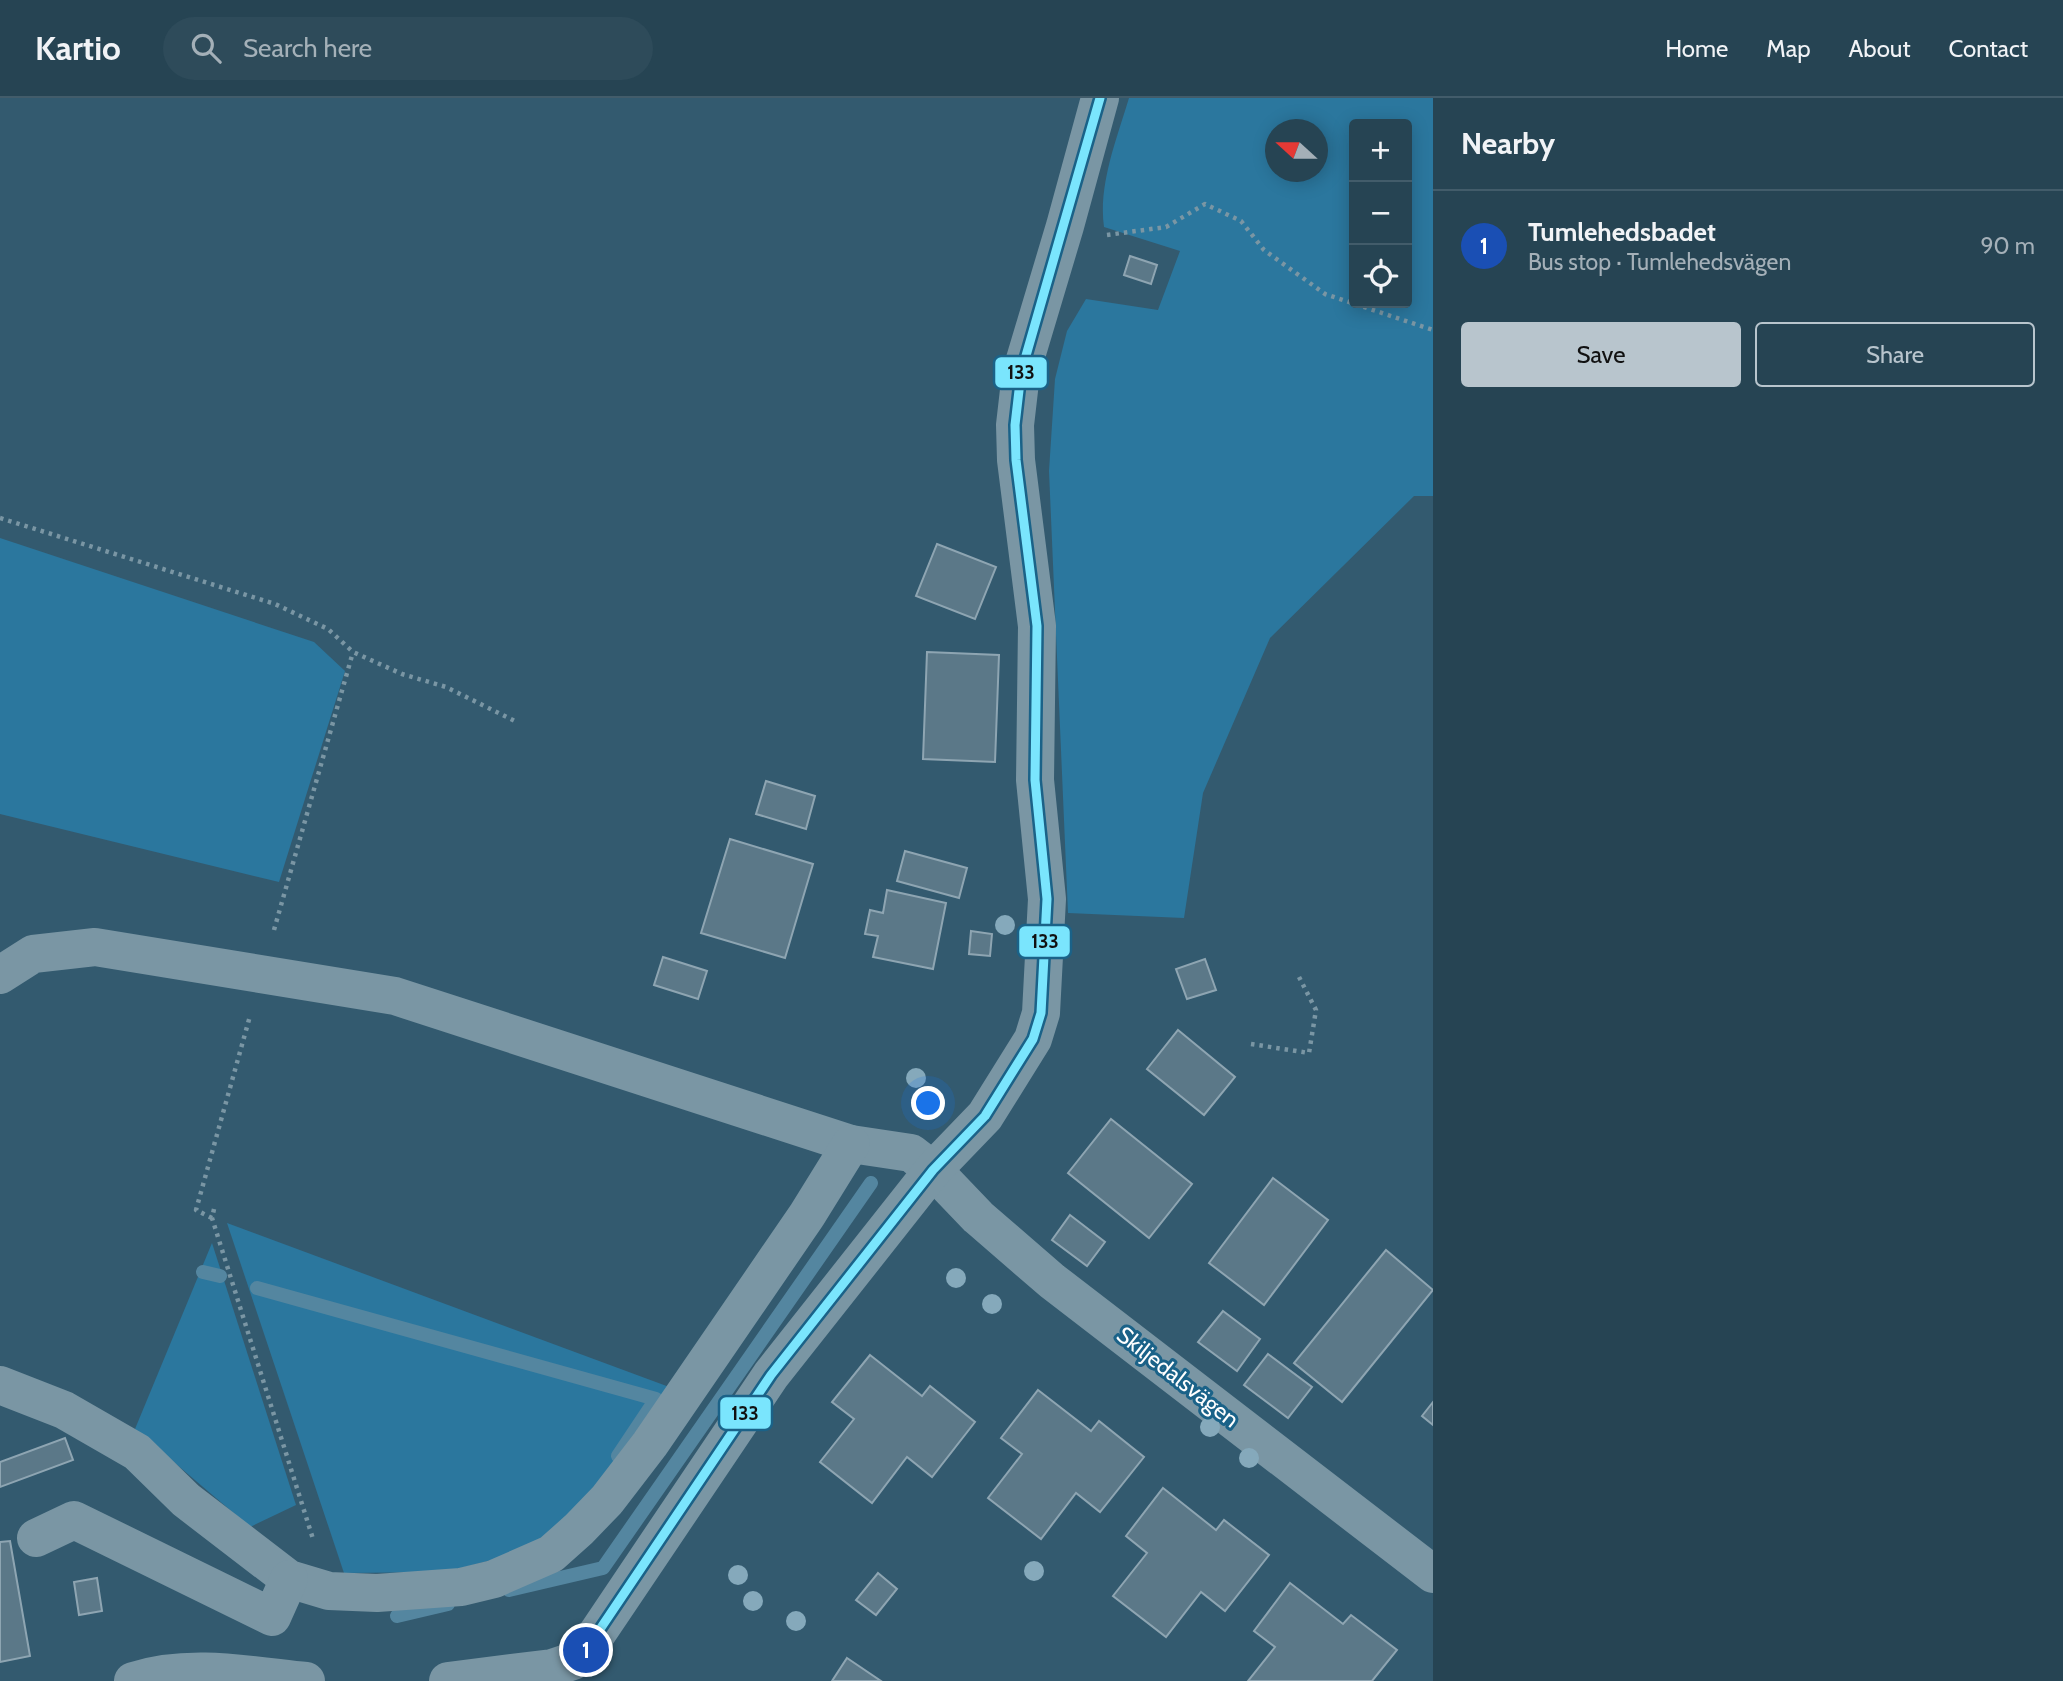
<!DOCTYPE html>
<html lang="en">
<head>
<meta charset="utf-8">
<style>
  body { margin:0; font-family:Cabin,sans-serif; background:#2e4b5a; color:#f1f3f6 }
  .controls { position:absolute; right:21px; top:21px; display:grid; overflow:hidden; border-radius:7px; box-shadow:0 4px 18px #0003 }
  .controls button { width:63px; height:63px; display:grid; place-items:center; padding:0; border:0; border-bottom:2px solid #425c6a; background:#264453; color:#f1f3f6; font:35px sans-serif }
  .compass { position:absolute; left:1265px; top:21px; width:63px; height:63px; border-radius:50%; background:#264453; box-shadow:0 4px 18px #0003; rotate:291deg }
  .you { position:absolute; left:929px; top:1006px; width:24px; height:24px; margin:-18px; border:5px solid #fff; border-radius:50%; background:#1a73e8; box-shadow:0 0 0 10px #1a73e833 }
  .badge { display:grid; place-items:center; width:46px; height:46px; border-radius:50%; background:#b8c5cd; color:#fff; font-size:23px; font-weight:700 }
  .pin { position:absolute; translate:-50% -50%; border:4px solid #fff; box-shadow:0 2px 7px #0006 }
  .list { margin:0; padding:0; list-style:none }
  h2 { display:flex; justify-content:space-between; align-items:center; height:91px; margin:0; padding:0 28px; font-size:30px }
  h2 small { font-size:23px; font-weight:400; color:#a4b0b8 }
  .list li { display:grid; grid-template-columns:46px 1fr auto; gap:21px; align-items:center; box-sizing:border-box; height:112px; padding:0 28px; border-top:2px solid #425c6a }
  .list b { display:block; font-size:26px; white-space:nowrap }
  .list p { margin:0; font-size:23px; white-space:nowrap; color:#a4b0b8 }
  .list em { font-size:23px; font-style:normal; color:#a4b0b8 }
  .actions { display:flex; gap:14px; padding:21px 28px }
  .actions a { flex:1; padding:16px 0; border:2px solid #b8c5cd; border-radius:7px; text-align:center; font-size:24px; color:#b8c5cd }
  .actions .main { background:#b8c5cd; color:#111 }
  .icon { flex:none; width:38px; height:38px; fill:none; stroke:currentColor; stroke-width:2; stroke-linecap:round; stroke-linejoin:round }
  .map { position:relative; flex:none; width:1433px; height:1583px; overflow:hidden }
  header { display:flex; align-items:center; gap:42px; box-sizing:border-box; height:98px; padding:0 35px; background:#264453; border-bottom:2px solid #425c6a }
  header strong { font-size:33px }
  nav { display:flex; gap:38px; margin-inline-start:auto; font-size:24px }
  .search { width:490px; height:63px; background:#2e4b5a; display:flex; align-items:center; gap:18px; box-sizing:border-box; padding:0 24px; border-radius:38px; color:#a4b0b8; font-size:26px }
  main { display:flex }
  aside { flex:1; background:#264453 }
  .map>svg:first-child { display:block }
</style>
</head>
<body>
<header>
<strong>Kartio</strong>
<div class="search"><svg class="icon" aria-label="search" viewBox="0 0 24 24"><circle cx="10" cy="10" r="6"/><path d="M15 15l6 6"/></svg>Search here</div>
<nav><a>Home</a><a>Map</a><a>About</a><a>Contact</a></nav>
</header>
<main>
<div class="map">
<svg width="1433" height="1583" viewBox="0 0 1433 1583">
  <rect width="100%" height="100%" fill="#335a6f"/>
  <g fill="#2b779e" fill-rule="evenodd">
    <path d="M1129 0H1433V398H1414L1270 540 1203 695 1184 820 1068 815 1049 373 1055 281 1067 233 1086 201 1158 212 1180 153 1104 129C1098 87 1117 40 1129 0ZM1354 26H1407V205H1354ZM1276 32H1318V74H1276Z"/>
    <path d="M0 440 314 544 345 573 279 784 0 716Z"/>
    <path d="M227 1125 672 1290 564 1429 519 1455 446 1474 344 1475Z"/>
    <path d="M212 1145 296 1407 250 1429 135 1331Z"/>
  </g>
  <g fill="none" stroke-linecap="round" stroke-linejoin="round">
    <g stroke="#5486a0" stroke-width="14">
      <path d="M203 1174 220 1178"/>
      <path d="M257 1190 656 1301 618 1358"/>
      <path d="M509 1492 603 1470 871 1085"/>
      <path d="M397 1518 448 1506"/>
    </g>
  </g>
  <g fill="#5b7888" stroke="#8ea5b2" stroke-width="2">
    <path d="M1130 158 1157 167 1151 186 1124 177Z"/>
    <path d="M937 446 996 469 975 521 916 498Z"/>
    <path d="M927 554 999 557 995 664 923 661Z"/>
    <path d="M766 683 815 698 806 731 756 716Z"/>
    <path d="M730 741 813 766 785 860 701 835Z"/>
    <path d="M905 753 967 770 959 800 897 783Z"/>
    <path d="M887 792 946 805 933 871 873 859 878 838 865 836 870 812 883 815Z"/>
    <path d="M971 833 992 836 990 858 969 856Z"/>
    <path d="M663 859 707 873 698 901 654 887Z"/>
    <path d="M1205 861 1216 892 1187 901 1176 871Z"/>
    <path d="M1178 932 1235 979 1204 1017 1147 971Z"/>
    <path d="M1111 1021 1192 1086 1149 1140 1068 1075Z"/>
    <path d="M1273 1080 1328 1122 1264 1207 1209 1165Z"/>
    <path d="M1070 1117 1105 1144 1087 1168 1052 1142Z"/>
    <path d="M1386 1152 1433 1192 1342 1304 1294 1265Z"/>
    <path d="M1223 1213 1260 1241 1237 1273 1198 1244Z"/>
    <path d="M1268 1256 1312 1289 1288 1320 1244 1287Z"/>
    <path d="M870 1257 922 1298 930 1288 975 1324 932 1379 907 1359 872 1405 820 1364 854 1321 832 1304Z"/>
    <path d="M1038 1292 1091 1333 1099 1323 1144 1359 1100 1414 1076 1395 1041 1441 988 1400 1022 1356 1001 1340Z"/>
    <path d="M1433 1304V1327L1422 1318Z"/>
    <path d="M65 1340 73 1362 0 1389V1364Z"/>
    <path d="M1163 1390 1216 1432 1224 1422 1269 1457 1225 1513 1201 1494 1166 1539 1113 1498 1147 1455 1126 1438Z"/>
    <path d="M10 1443 30 1558 0 1564V1444Z"/>
    <path d="M878 1475 897 1491 876 1517 856 1502Z"/>
    <path d="M97 1480 102 1513 79 1517 74 1484Z"/>
    <path d="M1290 1485 1343 1526 1351 1517 1397 1552 1372 1583H1248L1275 1549 1254 1533Z"/>
    <path d="M847 1560 881 1583H832Z"/>
  </g>
  <g fill="none" stroke-linecap="round" stroke-linejoin="round">
    <g stroke="#7a96a4" stroke-width="4.5" stroke-dasharray="3.5 5" stroke-linecap="butt">
      <path d="M1107 137 1166 129 1205 106 1241 123 1264 152 1325 196 1433 232"/>
      <path d="M0 420 275 506 328 531 353 554 402 576 446 589 517 624"/>
      <path d="M274 832 353 554"/>
      <path d="M1251 946 1309 955 1316 912 1299 879"/>
      <path d="M214 1111 212 1120 313 1441"/>
      <path d="M212 1120 196 1112 250 918"/>
    </g>
    <g stroke="#7a96a4" stroke-width="38">
      <path d="M0 877 33 856 95 849 395 898 851 1046 911 1055 933 1072 978 1119 1052 1183 1433 1476"/>
      <path d="M0 1287 64 1312 137 1354 186 1402 289 1481 329 1493 377 1495 461 1489 494 1481 551 1456 579 1431 607 1402 650 1346 807 1117 851 1046"/>
      <path d="M36 1440 74 1422 272 1519 289 1481"/>
      <path d="M133 1583C189 1565 249 1577 306 1583"/>
      <path d="M448 1583 552 1570 573 1563 586 1552 771 1277 933 1072 985 1018 1033 941 1041 915 1047 801 1035 682 1037 528 1016 362 1015 327 1021 275 1065 128 1100 0"/>
    </g>
    <g stroke="#1a6288" stroke-width="14">
      <path id="bus-1" d="M586 1552 771 1277 933 1072 985 1018 1033 941 1041 915 1047 801 1035 682 1037 528 1016 362 1015 327 1021 275 1100 0"/>
    </g>
    <use href="#bus-1" stroke="#7ae5fd" stroke-width="9"/>
  </g>
  <g fill="#85a9bb">
    <circle cx="1005" cy="827" r="10"/>
    <circle cx="916" cy="980" r="10"/>
    <circle cx="956" cy="1180" r="10"/>
    <circle cx="992" cy="1206" r="10"/>
    <circle cx="1210" cy="1329" r="10"/>
    <circle cx="1249" cy="1360" r="10"/>
    <circle cx="1034" cy="1473" r="10"/>
    <circle cx="738" cy="1477" r="10"/>
    <circle cx="753" cy="1503" r="10"/>
    <circle cx="796" cy="1523" r="10"/>
  </g>
  <g text-anchor="middle" stroke-width="6" stroke-linejoin="round" paint-order="stroke">
    <g font-size="23" fill="#fff" stroke="#1a6288">
      <text transform="translate(1178 1279) rotate(38)" y="8">Skiljedalsvägen</text>
    </g>
  </g>
  <g stroke="#1a6288" stroke-width="2.5">
    <rect x="994" y="258" width="54" height="33" rx="7" fill="#7ae5fd"/>
    <rect x="1018" y="827" width="53" height="33" rx="7" fill="#7ae5fd"/>
    <rect x="719" y="1298" width="53" height="34" rx="7" fill="#7ae5fd"/>
  </g>
  <g font-size="19" text-anchor="middle" font-weight="bold" fill="#111">
    <text x="1021" y="281">133</text>
    <text x="1045" y="850">133</text>
    <text x="745" y="1322">133</text>
  </g>
</svg>
<div class="controls">
<button>+</button>
<button>−</button>
<button><svg class="icon" aria-label="locate" viewBox="0 0 24 24"><circle cx="12" cy="12" r="6"/><path d="M12 2v4M12 18v4M2 12h4M18 12h4"/></svg></button>
</div>
<svg class="compass" viewBox="-18 -18 36 36"><path d="M0-13l5 13h-10z" fill="#e53935"/><path d="M0 13l5-13h-10z" fill="#a4b0b8"/></svg>
<div class="you"></div>
<div class="pin badge" style="left:586px;top:1552px;background:#1a4fb4">1</div>
</div>
<aside>
<h2>Nearby<small></small></h2>
<ul class="list">
<li><span class="badge" style="background:#1a4fb4">1</span><div><b>Tumlehedsbadet</b><p>Bus stop · Tumlehedsvägen</p></div><em>90 m</em></li>
</ul>
<div class="actions"><a class="main">Save</a><a>Share</a></div>
</aside>
</main>
</body>
</html>
